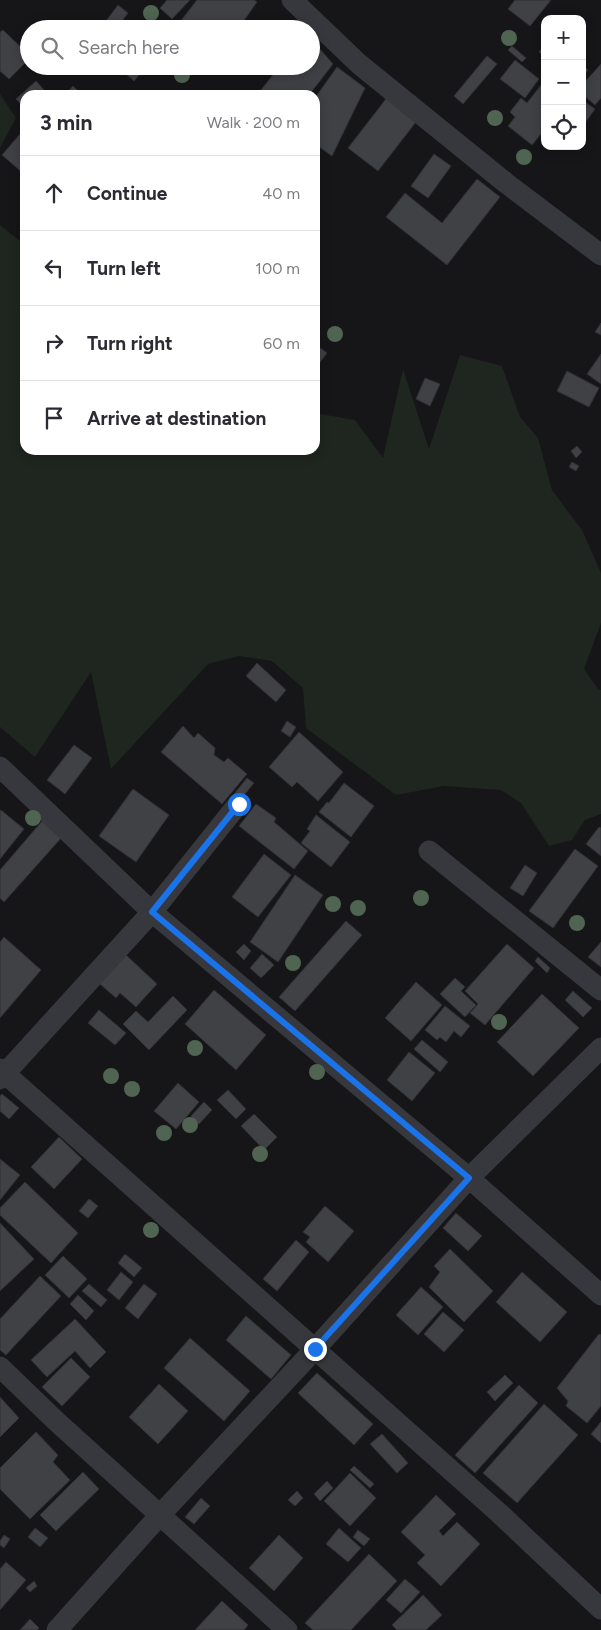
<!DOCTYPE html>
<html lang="en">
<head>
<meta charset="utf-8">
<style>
  body { margin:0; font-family:Figtree,sans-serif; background:#f2f2f3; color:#2b2b33 }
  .controls { position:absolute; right:15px; top:15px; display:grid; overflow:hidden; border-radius:10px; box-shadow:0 2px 12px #0003 }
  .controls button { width:45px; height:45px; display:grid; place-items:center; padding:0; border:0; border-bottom:1px solid #e1e1e2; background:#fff; color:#2b2b33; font:25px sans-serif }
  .stop { position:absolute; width:15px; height:15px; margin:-11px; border:4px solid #1a73e8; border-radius:50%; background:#fff }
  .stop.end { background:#1a73e8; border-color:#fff; box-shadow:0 1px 5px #0008 }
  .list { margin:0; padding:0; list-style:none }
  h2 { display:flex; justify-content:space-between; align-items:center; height:65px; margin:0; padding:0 20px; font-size:21px }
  h2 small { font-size:16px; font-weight:400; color:#7c7c81 }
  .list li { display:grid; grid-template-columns:32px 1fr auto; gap:15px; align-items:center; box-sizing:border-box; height:75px; padding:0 20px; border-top:1px solid #e1e1e2 }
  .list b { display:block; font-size:19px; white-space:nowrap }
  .list em { font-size:16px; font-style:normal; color:#7c7c81 }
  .icon { flex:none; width:28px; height:28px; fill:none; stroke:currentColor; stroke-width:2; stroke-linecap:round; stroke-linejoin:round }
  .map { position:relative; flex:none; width:601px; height:1630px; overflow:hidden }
  .search { position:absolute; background:#fff; box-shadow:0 2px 12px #0003; left:20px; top:20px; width:300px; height:55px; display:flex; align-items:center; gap:12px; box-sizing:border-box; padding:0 18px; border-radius:28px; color:#7c7c81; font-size:19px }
  .panel { position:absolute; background:#fff; box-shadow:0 2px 12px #0003; left:20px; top:90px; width:300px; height:365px; border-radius:15px }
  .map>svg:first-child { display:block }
</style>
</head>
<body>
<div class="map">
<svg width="601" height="1630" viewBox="0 0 601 1630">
  <rect width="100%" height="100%" fill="#161618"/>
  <g fill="#1e261f">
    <path d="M0 94 16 118 0 148Z"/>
    <path d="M0 225 25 245V450H315V413L355 420 383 458 403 369 429 449 460 355 502 366 520 417 538 438 552 490 582 530 601 573V623L584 669 598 689 601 690V814L585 820 572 840 549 846 521 803 501 790 444 786 396 795 306 728 303 688 272 661 239 656 208 664 111 769 91 672 35 757 0 727Z"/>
  </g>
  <g fill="#404145" stroke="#303034">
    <path d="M167 0H190L172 19 160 8Z"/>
    <path d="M197 0H254L257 2 238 29H188L179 23Z"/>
    <path d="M515 0H551L530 26 508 9Z"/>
    <path d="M118 5 128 13 116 29H100Z"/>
    <path d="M3 30 29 55V59L9 79 0 71V32Z"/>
    <path d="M311 44 320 49 333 64 309 95H257L280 66H311Z"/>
    <path d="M545 44V57L539 52Z"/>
    <path d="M512 46 526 58 522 62 508 50Z"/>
    <path d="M487 56 497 64 463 104 454 96Z"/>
    <path d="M515 60 539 79 525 98 500 79Z"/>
    <path d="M601 64V98L595 105 582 94V85Z"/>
    <path d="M582 65 588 70 582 78Z"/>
    <path d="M117 66H140L144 69 134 81Z"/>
    <path d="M337 67 365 88 332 156 315 144V98Z"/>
    <path d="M545 80V129L532 145 508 126 515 117 510 112 521 98 527 103Z"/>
    <path d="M36 81 46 92 44 95H25V108L16 99Z"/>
    <path d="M73 86 82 95H65Z"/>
    <path d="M389 95 419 118 378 171 348 148Z"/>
    <path d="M582 100 595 109 582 127Z"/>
    <path d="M20 134 25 138V175L2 155Z"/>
    <path d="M434 154 451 166 428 198 411 186Z"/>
    <path d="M477 179 500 197 447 265 386 217 405 193 442 223Z"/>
    <path d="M601 323V335L595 332Z"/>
    <path d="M315 344 327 353 315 369Z"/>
    <path d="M601 354V384L587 374Z"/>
    <path d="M567 371 599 388 589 407 557 391Z"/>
    <path d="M425 378 440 384 430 406 416 399Z"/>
    <path d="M577 446 582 452 576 458 571 451Z"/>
    <path d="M572 462 579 466 576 471 569 467Z"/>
    <path d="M257 663 286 690 276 702 246 676Z"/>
    <path d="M287 721 296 727 290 737 281 731Z"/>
    <path d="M183 726 194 738 198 733 215 748 214 755 224 762 228 758 247 774 222 804 161 752Z"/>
    <path d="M299 732 343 772 318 801 297 782 292 787 269 767Z"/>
    <path d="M74 745 92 758 65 794 47 780Z"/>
    <path d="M247 778 254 783 240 800 234 794Z"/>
    <path d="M344 783 374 806 351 837 319 812 327 802 329 803Z"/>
    <path d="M133 789 169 815 136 862 99 836Z"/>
    <path d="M256 804 276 818 274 822 308 851 294 869 239 826Z"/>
    <path d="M1 810 24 829 0 859V811Z"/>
    <path d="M316 815 350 842 331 867 301 843 310 831 307 829Z"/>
    <path d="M43 820 62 837 4 902 0 898V870Z"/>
    <path d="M599 827 601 828V856L586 844Z"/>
    <path d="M575 849 598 866 553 928 529 911Z"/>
    <path d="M264 854 291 875 258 917 232 897Z"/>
    <path d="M525 865 537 873 523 896 510 888Z"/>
    <path d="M295 875 323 895 278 962 250 942Z"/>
    <path d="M346 921 362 935 295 1011 279 997Z"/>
    <path d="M4 937 41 970 0 1018V942Z"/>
    <path d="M601 942V967L588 957Z"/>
    <path d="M244 944 251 951 244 960 236 952Z"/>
    <path d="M507 944 534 968 485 1025 470 1013 478 1004 465 991Z"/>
    <path d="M262 954 274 965 261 978 250 968Z"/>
    <path d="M126 955 157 984 136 1007 120 993 116 998 100 984Z"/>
    <path d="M538 957 550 968 547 973 535 961Z"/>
    <path d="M455 978 465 987 461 991 476 1005 465 1017 440 994Z"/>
    <path d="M416 982 442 1005 411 1041 385 1018Z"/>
    <path d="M214 990 266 1035 236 1070 185 1024Z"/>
    <path d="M573 991 592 1008 583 1017 565 1000Z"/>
    <path d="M542 994 579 1028 533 1076 497 1042Z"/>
    <path d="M173 996 187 1010 149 1050 123 1024 136 1011 148 1022Z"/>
    <path d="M445 1006 470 1026 461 1037 454 1031 446 1042 440 1037 437 1040 425 1030Z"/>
    <path d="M99 1010 126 1033 115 1045 88 1023Z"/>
    <path d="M422 1040 448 1062 440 1072 414 1049Z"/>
    <path d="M409 1052 435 1073 412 1101 387 1080Z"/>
    <path d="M178 1083 199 1102 176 1129 154 1111Z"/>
    <path d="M228 1090 246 1109 236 1119 217 1100Z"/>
    <path d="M2 1094 19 1108 9 1119 0 1111V1096Z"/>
    <path d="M204 1102 212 1110 199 1124 191 1116Z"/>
    <path d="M254 1114 277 1137 264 1150 241 1126Z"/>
    <path d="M59 1137 82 1159 54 1189 31 1167Z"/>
    <path d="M0 1159 20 1175 0 1200Z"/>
    <path d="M25 1182 78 1233 51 1263 0 1215V1208Z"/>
    <path d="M89 1199 98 1206 88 1218 79 1211Z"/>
    <path d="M325 1206 354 1231 328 1262 306 1242 310 1237 303 1232Z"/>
    <path d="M456 1213 482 1236 468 1251 443 1228Z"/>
    <path d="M0 1223 34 1259 0 1291Z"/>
    <path d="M296 1240 309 1252 277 1291 263 1279Z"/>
    <path d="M450 1249 493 1291 464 1322 429 1287 440 1272 434 1266Z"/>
    <path d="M125 1254 142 1268 134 1277 118 1263Z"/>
    <path d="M63 1256 87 1279 69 1298 45 1275Z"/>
    <path d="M121 1272 133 1282 119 1300 107 1290Z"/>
    <path d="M522 1272 567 1312 540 1342 496 1302Z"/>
    <path d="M40 1276 61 1296 6 1355 0 1350V1319Z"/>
    <path d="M89 1284 107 1300 101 1307 82 1291Z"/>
    <path d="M144 1284 157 1294 138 1319 125 1308Z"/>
    <path d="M421 1287 443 1307 418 1335 396 1315Z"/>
    <path d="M78 1295 94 1311 86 1320 70 1304Z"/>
    <path d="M443 1312 464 1330 444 1352 424 1334Z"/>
    <path d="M246 1316 291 1355 271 1379 226 1340Z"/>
    <path d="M75 1319 106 1352 90 1368 75 1351 47 1377 31 1360Z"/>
    <path d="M599 1334 601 1335V1406L587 1423 566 1406 568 1401 557 1388Z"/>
    <path d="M190 1338 250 1391 224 1421 164 1368Z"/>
    <path d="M71 1358 90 1377 62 1406 42 1387Z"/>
    <path d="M317 1373 373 1424 354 1445 298 1393Z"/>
    <path d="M505 1375 513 1383 495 1401 487 1392Z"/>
    <path d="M159 1384 188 1411 158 1444 129 1417Z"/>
    <path d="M519 1385 538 1403 475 1473 455 1455Z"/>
    <path d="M0 1397 19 1418 0 1437Z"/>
    <path d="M544 1404 578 1435 517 1503 483 1473Z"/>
    <path d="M601 1422V1443L591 1434Z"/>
    <path d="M36 1432 58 1455 53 1462 70 1480 30 1519 0 1489V1468Z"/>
    <path d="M382 1434 408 1463 397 1473 370 1444Z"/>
    <path d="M354 1466 374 1484 370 1488 350 1470Z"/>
    <path d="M83 1472 99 1489 56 1531 40 1515Z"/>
    <path d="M350 1473 376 1498 350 1526 324 1501Z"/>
    <path d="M327 1481 333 1488 320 1501 314 1494Z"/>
    <path d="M297 1491 303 1498 295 1506 288 1500Z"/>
    <path d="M436 1495 456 1514 439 1531 443 1536 457 1522 480 1544 441 1586 417 1563 425 1555 401 1532Z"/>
    <path d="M201 1498 210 1506 194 1524 185 1517Z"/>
    <path d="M35 1528 48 1538 40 1547 28 1537Z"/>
    <path d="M339 1528 361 1548 348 1562 326 1544Z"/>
    <path d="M358 1530 370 1539 364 1546 353 1537Z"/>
    <path d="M4 1535 10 1539 4 1548 0 1545V1541Z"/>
    <path d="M279 1535 303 1558 274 1591 249 1568Z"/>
    <path d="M369 1554 397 1581 351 1630H313L305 1623Z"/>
    <path d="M6 1562 26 1580 0 1610V1569Z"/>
    <path d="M405 1579 420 1592 401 1613 386 1600Z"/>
    <path d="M34 1581 37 1586 30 1592 26 1588Z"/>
    <path d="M423 1595 442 1615 426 1630H397L392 1625Z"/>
    <path d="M222 1601 248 1625 244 1630H195Z"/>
    <path d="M30 1619 39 1628 37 1630H20Z"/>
  </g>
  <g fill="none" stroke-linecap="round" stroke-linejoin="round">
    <g stroke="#37383d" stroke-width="21">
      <path d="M292 0 359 64 506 183 601 255"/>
      <path d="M0 767 152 912 469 1178 601 1295"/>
      <path d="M429 851 601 990"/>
      <path d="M0 1069 499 1513 601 1609"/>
      <path d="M0 1079 152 912 239 803"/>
      <path d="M0 1367 56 1421 287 1630"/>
      <path d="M57 1630 160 1515 315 1349 469 1178 601 1048"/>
    </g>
  </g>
  <g fill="#506452">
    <circle cx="151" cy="13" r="8"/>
    <circle cx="509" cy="38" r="8"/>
    <circle cx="182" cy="75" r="8"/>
    <circle cx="495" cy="118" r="8"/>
    <circle cx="524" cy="157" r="8"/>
    <circle cx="335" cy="334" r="8"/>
    <circle cx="33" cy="818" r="8"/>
    <circle cx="421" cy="898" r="8"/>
    <circle cx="333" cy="904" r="8"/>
    <circle cx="358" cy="908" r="8"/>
    <circle cx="577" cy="923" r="8"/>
    <circle cx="293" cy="963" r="8"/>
    <circle cx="499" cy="1022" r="8"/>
    <circle cx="195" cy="1048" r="8"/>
    <circle cx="317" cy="1072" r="8"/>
    <circle cx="111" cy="1076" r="8"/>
    <circle cx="132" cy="1089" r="8"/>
    <circle cx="190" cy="1125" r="8"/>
    <circle cx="164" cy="1133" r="8"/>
    <circle cx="260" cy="1154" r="8"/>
    <circle cx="151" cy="1230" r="8"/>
  </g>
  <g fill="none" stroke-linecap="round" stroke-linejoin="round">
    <path stroke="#1a73e8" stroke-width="6" d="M239 804 152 912 469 1178 315 1349"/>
  </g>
</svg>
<div class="controls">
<button>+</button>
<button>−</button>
<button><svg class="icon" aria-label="locate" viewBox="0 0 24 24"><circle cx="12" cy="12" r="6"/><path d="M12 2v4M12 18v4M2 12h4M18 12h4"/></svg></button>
</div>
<div class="stop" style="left:239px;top:804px"></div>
<div class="stop end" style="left:315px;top:1349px"></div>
<div class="search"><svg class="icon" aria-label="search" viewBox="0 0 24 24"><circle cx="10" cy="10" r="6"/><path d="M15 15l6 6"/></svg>Search here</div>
<section class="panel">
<h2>3 min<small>Walk · 200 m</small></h2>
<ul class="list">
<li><svg class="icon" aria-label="ahead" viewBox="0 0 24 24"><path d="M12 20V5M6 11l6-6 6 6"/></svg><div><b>Continue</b></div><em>40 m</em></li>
<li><svg class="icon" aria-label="left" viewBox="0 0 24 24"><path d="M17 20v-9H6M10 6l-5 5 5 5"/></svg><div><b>Turn left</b></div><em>100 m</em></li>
<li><svg class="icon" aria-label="right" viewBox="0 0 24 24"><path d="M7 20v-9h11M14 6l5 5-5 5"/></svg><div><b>Turn right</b></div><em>60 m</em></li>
<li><svg class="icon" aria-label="arrive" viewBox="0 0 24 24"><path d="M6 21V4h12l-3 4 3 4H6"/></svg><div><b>Arrive at destination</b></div></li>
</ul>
</section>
</div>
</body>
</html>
